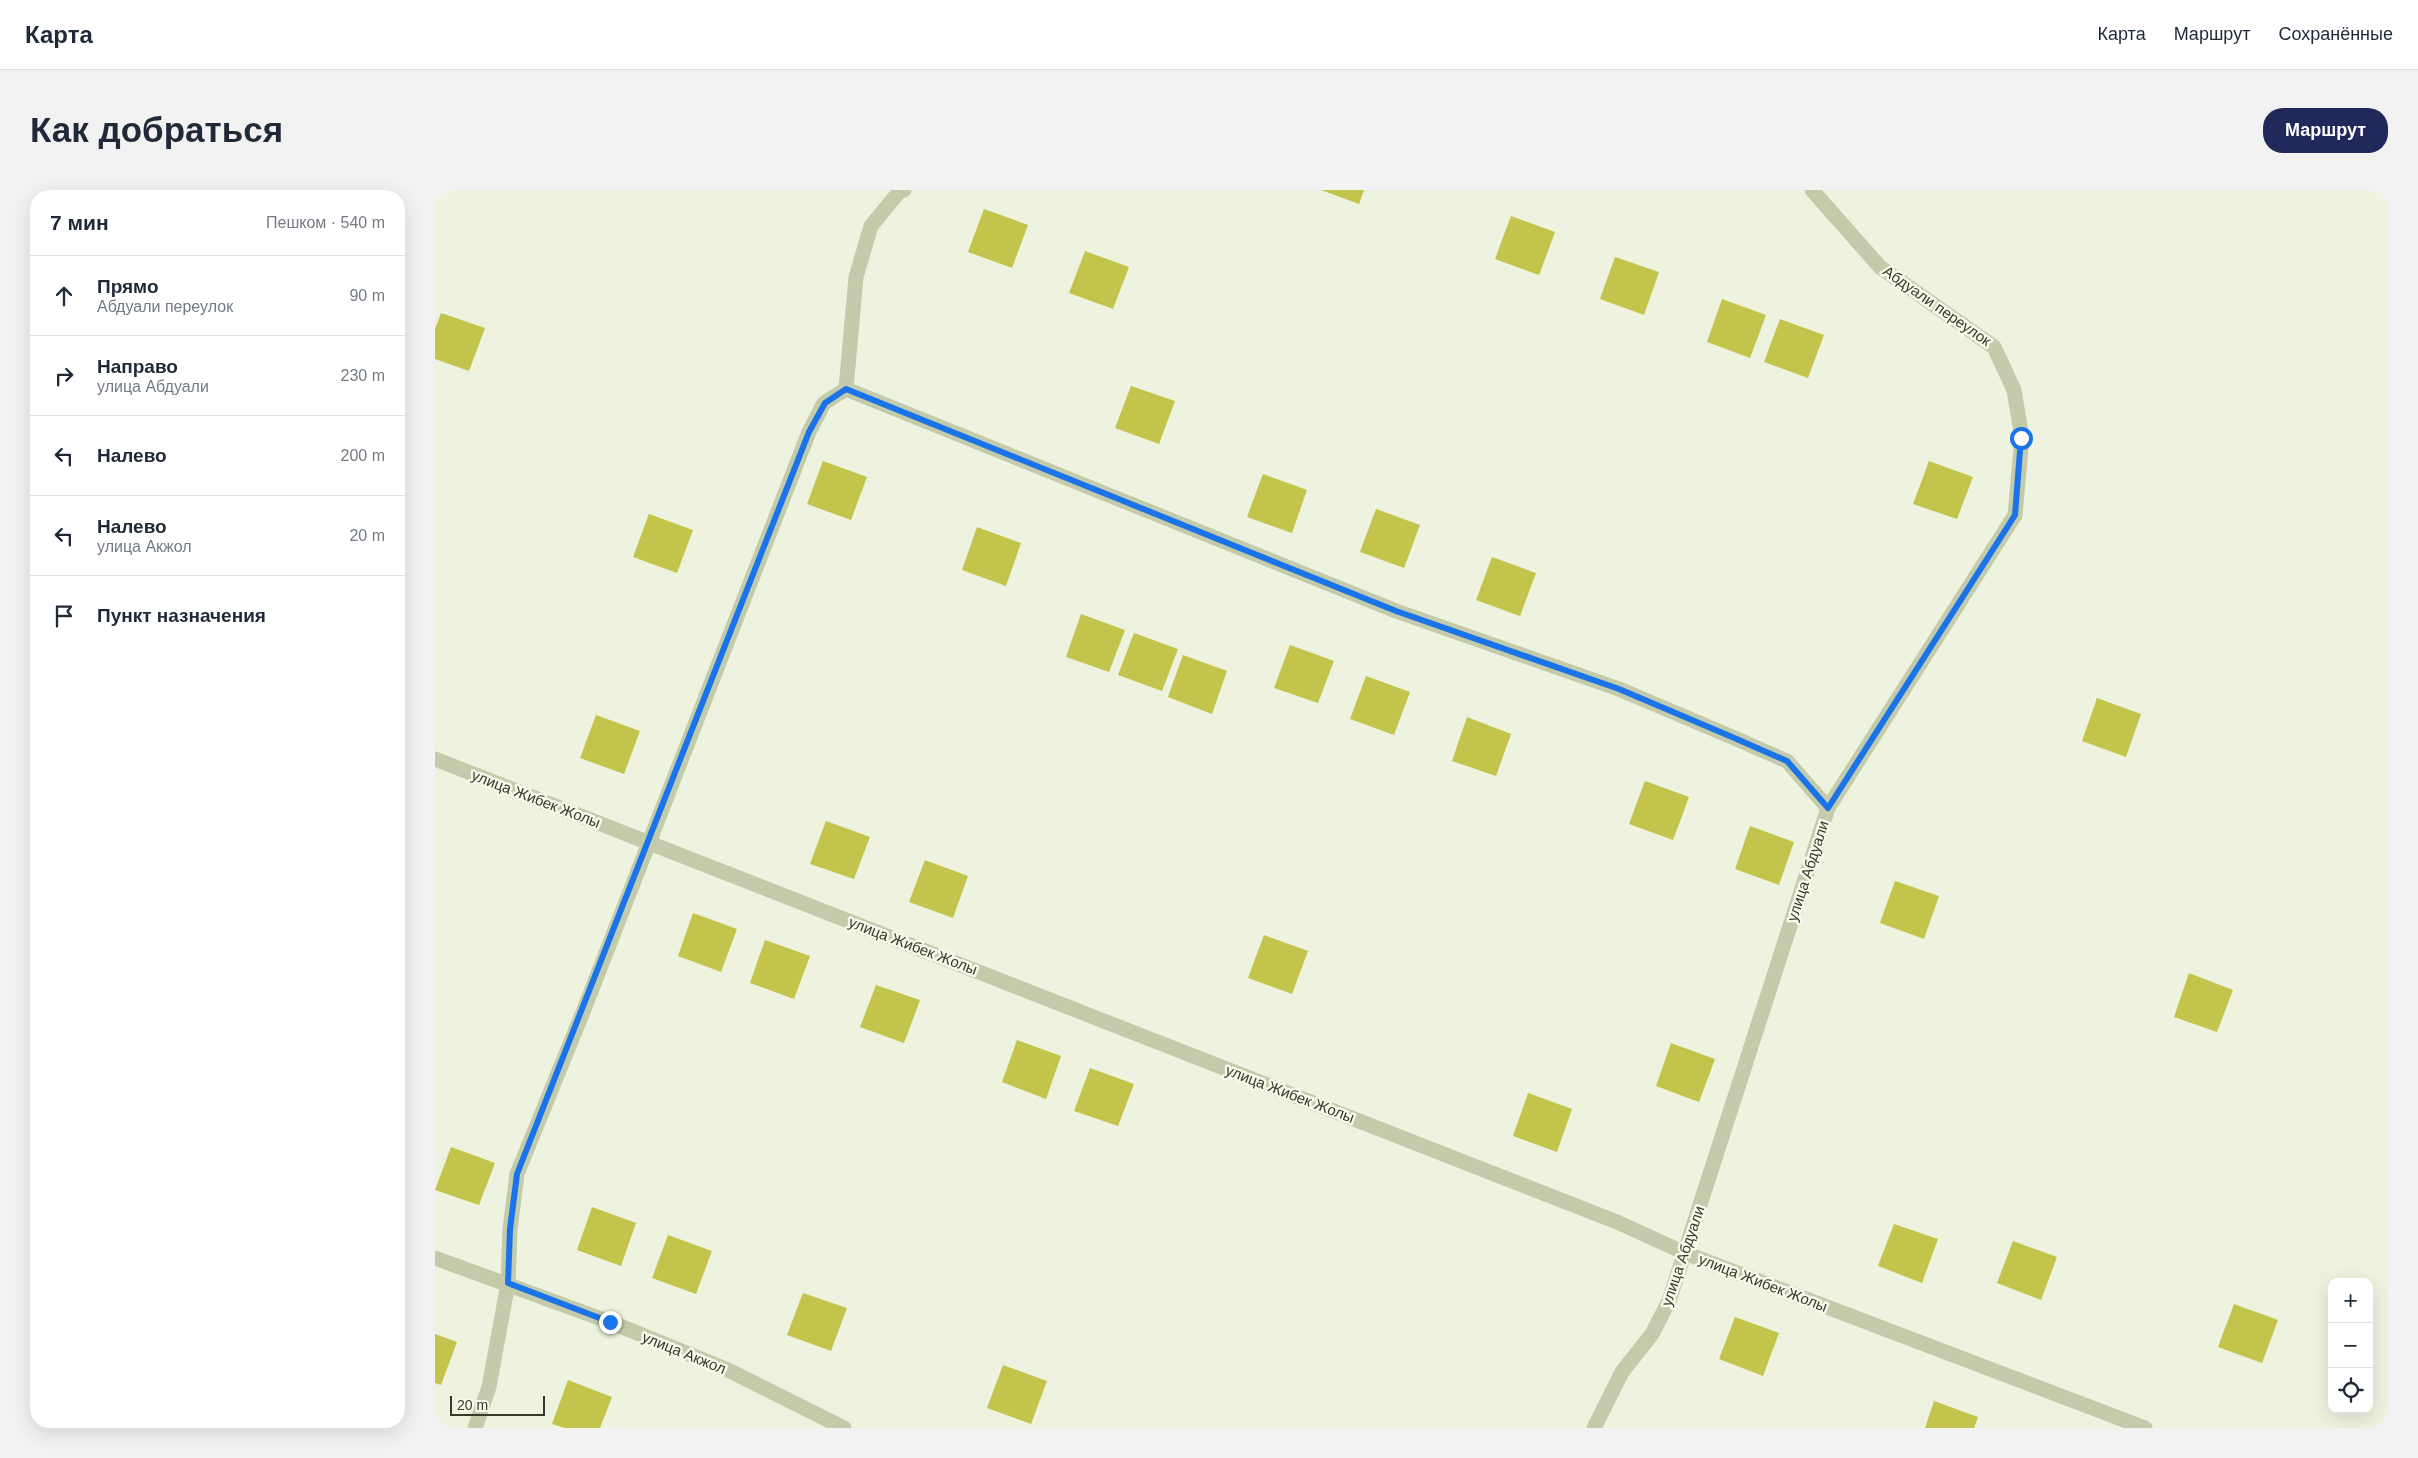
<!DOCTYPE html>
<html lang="ru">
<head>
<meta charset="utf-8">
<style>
  body { margin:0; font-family:Helvetica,sans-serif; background:#f2f2f3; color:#1f2937 }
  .controls { position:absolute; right:15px; bottom:15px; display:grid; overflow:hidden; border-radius:10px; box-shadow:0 5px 20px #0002 }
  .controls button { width:45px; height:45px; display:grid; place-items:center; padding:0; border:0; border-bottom:1px solid #e0e1e3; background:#fff; color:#1f2937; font:25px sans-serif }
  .scale { position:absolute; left:15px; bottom:12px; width:95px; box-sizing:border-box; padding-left:5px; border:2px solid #37392a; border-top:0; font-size:14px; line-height:18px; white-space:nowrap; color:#37392a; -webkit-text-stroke:4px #f5faeb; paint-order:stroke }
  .stop { position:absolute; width:15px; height:15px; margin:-11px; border:4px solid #1a73e8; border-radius:50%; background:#fff }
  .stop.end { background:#1a73e8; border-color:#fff; box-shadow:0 1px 5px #0008 }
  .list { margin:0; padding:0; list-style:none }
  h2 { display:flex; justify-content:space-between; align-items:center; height:65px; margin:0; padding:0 20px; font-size:21px }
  h2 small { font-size:16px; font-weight:400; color:#747a83 }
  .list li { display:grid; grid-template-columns:32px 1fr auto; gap:15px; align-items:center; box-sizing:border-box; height:80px; padding:0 20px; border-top:1px solid #e0e1e3 }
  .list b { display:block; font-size:19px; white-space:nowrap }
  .list p { margin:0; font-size:16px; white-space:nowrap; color:#747a83 }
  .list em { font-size:16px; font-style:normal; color:#747a83 }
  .icon { flex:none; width:28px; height:28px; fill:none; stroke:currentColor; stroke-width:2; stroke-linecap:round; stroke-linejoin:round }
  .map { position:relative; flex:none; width:1953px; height:1238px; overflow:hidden; border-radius:20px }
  header { display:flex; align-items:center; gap:30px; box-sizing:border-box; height:70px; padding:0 25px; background:#fff; border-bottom:1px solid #e0e1e3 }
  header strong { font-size:24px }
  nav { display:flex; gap:28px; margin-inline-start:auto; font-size:18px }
  .intro { display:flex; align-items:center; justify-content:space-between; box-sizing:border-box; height:120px; padding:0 30px }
  h1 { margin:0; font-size:35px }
  .button { padding:12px 22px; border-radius:20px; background:#20295a; color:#fff; font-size:18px; font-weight:700 }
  main { display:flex; gap:30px; padding:0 30px }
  aside { flex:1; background:#fff; border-radius:20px; box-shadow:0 5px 20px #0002 }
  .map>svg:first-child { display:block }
</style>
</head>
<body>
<header>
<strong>Карта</strong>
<nav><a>Карта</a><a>Маршрут</a><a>Сохранённые</a></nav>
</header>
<div class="intro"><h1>Как добраться</h1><a class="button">Маршрут</a></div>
<main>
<aside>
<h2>7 мин<small>Пешком · 540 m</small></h2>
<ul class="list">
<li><svg class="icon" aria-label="ahead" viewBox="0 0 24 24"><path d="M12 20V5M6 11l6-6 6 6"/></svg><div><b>Прямо</b><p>Абдуали переулок</p></div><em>90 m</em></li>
<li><svg class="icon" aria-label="right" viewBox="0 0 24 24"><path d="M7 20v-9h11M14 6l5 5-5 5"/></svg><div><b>Направо</b><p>улица Абдуали</p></div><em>230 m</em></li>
<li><svg class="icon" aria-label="left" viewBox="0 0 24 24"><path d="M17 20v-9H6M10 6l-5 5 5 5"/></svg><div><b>Налево</b></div><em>200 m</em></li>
<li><svg class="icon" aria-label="left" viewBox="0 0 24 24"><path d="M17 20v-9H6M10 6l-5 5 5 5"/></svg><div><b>Налево</b><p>улица Акжол</p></div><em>20 m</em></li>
<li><svg class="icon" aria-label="arrive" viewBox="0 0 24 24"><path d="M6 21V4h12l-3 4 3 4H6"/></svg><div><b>Пункт назначения</b></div></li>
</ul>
</aside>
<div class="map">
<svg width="1953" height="1238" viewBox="0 0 1953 1238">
  <rect width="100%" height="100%" fill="#edf3df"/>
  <g fill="#c3c44b">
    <path d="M886 0H929L924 14Z"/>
    <path d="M549 19 593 35 577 78 533 62Z"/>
    <path d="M1076 26 1120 42 1104 85 1060 69Z"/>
    <path d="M650 61 694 77 678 119 634 103Z"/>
    <path d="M1180 67 1224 82 1209 125 1165 109Z"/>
    <path d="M1287 109 1331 125 1315 168 1272 152Z"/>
    <path d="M6 123 50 138 34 181 0 169V139Z"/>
    <path d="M1345 129 1389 145 1373 188 1329 172Z"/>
    <path d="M696 196 740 211 724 254 680 238Z"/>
    <path d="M388 271 432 287 416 330 372 314Z"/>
    <path d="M1494 271 1538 287 1522 329 1478 314Z"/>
    <path d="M828 284 872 300 857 343 812 327Z"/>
    <path d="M941 319 985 335 969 378 925 362Z"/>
    <path d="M214 324 258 340 242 383 198 367Z"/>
    <path d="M542 337 586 353 571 396 527 380Z"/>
    <path d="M1057 367 1101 383 1085 426 1041 410Z"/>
    <path d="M646 424 690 440 674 482 631 467Z"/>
    <path d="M699 443 743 459 727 501 683 485Z"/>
    <path d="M855 455 899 471 883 513 839 498Z"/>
    <path d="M748 465 792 481 777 524 733 507Z"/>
    <path d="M931 486 975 502 959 545 915 529Z"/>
    <path d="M1662 508 1706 524 1691 567 1647 551Z"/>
    <path d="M161 525 205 541 189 584 145 568Z"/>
    <path d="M1032 527 1076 544 1061 586 1017 571Z"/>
    <path d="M1210 591 1254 607 1238 650 1194 634Z"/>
    <path d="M391 631 435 647 419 689 375 674Z"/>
    <path d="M1315 636 1359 652 1344 695 1300 679Z"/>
    <path d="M490 670 533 686 518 728 474 712Z"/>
    <path d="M1460 691 1504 706 1489 749 1445 733Z"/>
    <path d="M258 723 302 739 286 782 243 766Z"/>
    <path d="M829 745 873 761 857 804 813 788Z"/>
    <path d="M330 750 375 766 359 809 315 793Z"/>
    <path d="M1754 783 1798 800 1782 842 1739 827Z"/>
    <path d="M441 795 485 810 469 853 425 837Z"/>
    <path d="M582 850 626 866 611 909 567 892Z"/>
    <path d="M1236 853 1280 869 1264 912 1221 896Z"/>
    <path d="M655 878 699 894 683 936 639 921Z"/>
    <path d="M1093 903 1137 919 1122 962 1078 946Z"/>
    <path d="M16 957 60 973 44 1015 0 1000Z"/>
    <path d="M157 1017 201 1033 186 1076 142 1060Z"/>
    <path d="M1459 1034 1503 1049 1487 1093 1443 1076Z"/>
    <path d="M233 1045 277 1061 261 1104 217 1088Z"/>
    <path d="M1578 1051 1622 1067 1606 1110 1562 1093Z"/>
    <path d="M368 1103 412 1118 396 1161 352 1145Z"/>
    <path d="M1799 1114 1843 1130 1827 1173 1783 1157Z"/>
    <path d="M1300 1127 1344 1143 1328 1186 1284 1169Z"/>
    <path d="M0 1144 22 1152 6 1195 0 1193Z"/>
    <path d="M568 1175 612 1191 596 1234 552 1218Z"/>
    <path d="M133 1190 177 1207 165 1238H130L117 1234Z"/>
    <path d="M1499 1211 1543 1227 1539 1238H1490Z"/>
  </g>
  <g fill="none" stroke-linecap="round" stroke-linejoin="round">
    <g stroke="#c4cbab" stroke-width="15">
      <path d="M1377 0 1445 77 1559 157 1579 200 1587 248 1580 325 1393 618"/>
      <path d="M411 199 961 421 1184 499 1297 547 1352 571 1393 618 1234 1111 1217 1144 1187 1182 1159 1238"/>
      <path d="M411 199 421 87 436 36 464 2 469 0"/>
      <path d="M0 569 1182 1032 1250 1063 1710 1238"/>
      <path d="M0 1068 175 1132 293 1180 409 1238"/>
      <path d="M40 1238 54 1197 73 1093 75 1039 82 984 148 822 374 242 389 213 411 199"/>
    </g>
  </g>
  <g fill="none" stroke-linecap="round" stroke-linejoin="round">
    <path stroke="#1a73e8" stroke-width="6" d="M175 1132 73 1093 75 1039 82 984 374 242 390 213 411 199 961 421 1184 499 1297 547 1352 571 1393 618 1580 325 1586 248"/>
  </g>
  <g text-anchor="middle" stroke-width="5" stroke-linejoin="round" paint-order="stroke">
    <g font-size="15" fill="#37392a" stroke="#f5faeb">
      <text transform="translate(1502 116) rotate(35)" y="5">Абдуали переулок</text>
      <text transform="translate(101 609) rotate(21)" y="5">улица Жибек Жолы</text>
      <text transform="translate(1373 681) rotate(-72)" y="5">улица Абдуали</text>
      <text transform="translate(478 756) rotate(21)" y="5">улица Жибек Жолы</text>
      <text transform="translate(855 904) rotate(21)" y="5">улица Жибек Жолы</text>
      <text transform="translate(1248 1066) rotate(-71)" y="5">улица Абдуали</text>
      <text transform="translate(1328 1093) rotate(21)" y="5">улица Жибек Жолы</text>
      <text transform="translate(249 1163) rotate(22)" y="5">улица Акжол</text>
    </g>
  </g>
</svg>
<div class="controls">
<button>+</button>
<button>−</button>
<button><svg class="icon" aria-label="locate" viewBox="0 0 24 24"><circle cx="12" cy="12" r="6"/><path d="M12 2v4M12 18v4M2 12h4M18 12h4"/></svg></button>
</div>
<div class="scale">20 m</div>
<div class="stop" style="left:1586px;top:248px"></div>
<div class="stop end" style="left:175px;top:1132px"></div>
</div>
</main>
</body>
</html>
